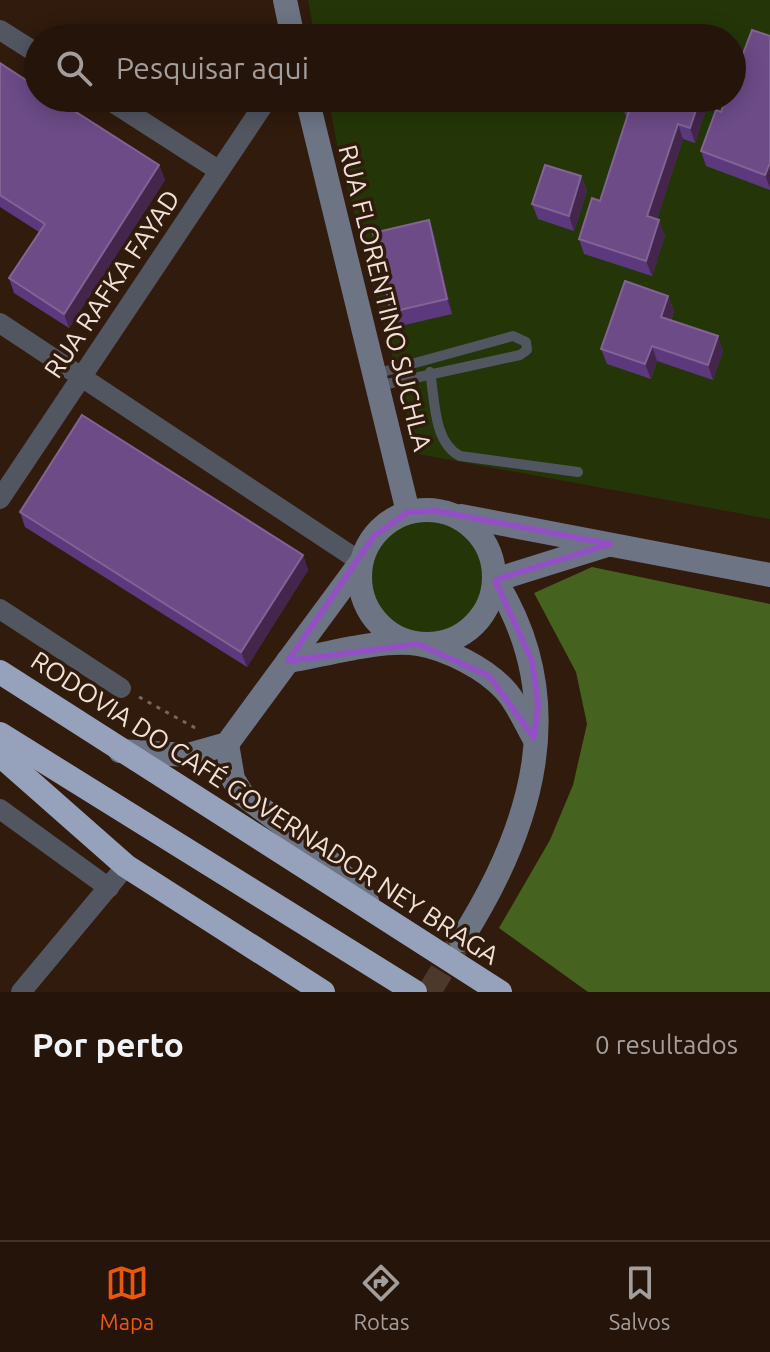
<!DOCTYPE html>
<html lang="pt">
<head>
<meta charset="utf-8">
<style>
  body { margin:0; font-family:Ubuntu,sans-serif; background:#2c1d13; color:#f1f3f6 }
  .list { margin:0; padding:0; list-style:none }
  h2 { display:flex; justify-content:space-between; align-items:center; height:104px; margin:0; padding:0 32px; font-size:34px }
  h2 small { font-size:26px; font-weight:400; color:#a39e9c }
  .icon { flex:none; width:44px; height:44px; fill:none; stroke:currentColor; stroke-width:2; stroke-linecap:round; stroke-linejoin:round }
  .map { position:relative; flex:none; width:770px; height:992px; overflow:hidden }
  .search { position:absolute; background:#24140a; box-shadow:0 4px 20px #0003; left:24px; right:24px; top:24px; height:88px; display:flex; align-items:center; gap:20px; box-sizing:border-box; padding:0 28px; border-radius:44px; color:#a39e9c; font-size:30px }
  .sheet { height:248px; background:#24140a }
  nav { display:flex; justify-content:space-around; align-items:center; box-sizing:border-box; height:112px; border-top:2px solid #41332b; background:#24140a; font-size:22px; color:#a39e9c }
  nav a { display:grid; justify-items:center; gap:4px }
  nav .on { color:#ea580c }
  .map>svg:first-child { display:block }
</style>
</head>
<body>
<div class="map">
<svg width="770" height="992" viewBox="0 0 770 992">
  <rect width="100%" height="100%" fill="#301b0d"/>
  <g fill="#243608">
    <path d="M308 0H770V519L418 454 341 164 328 98H732V38H315Z"/>
    <circle cx="427" cy="577" r="57"/>
  </g>
  <path fill="#46621f" d="M592 567 770 604V992H588L499 928 550 840 573 785 587 724 576 672 534 593Z"/>
  <g fill="none" stroke-linecap="round" stroke-linejoin="round">
    <path stroke="#4d392c" stroke-width="24" stroke-dasharray="24 12" stroke-linecap="butt" d="M429 992 459 943"/>
    <path stroke="#78665a" stroke-width="3" stroke-dasharray="4 6" stroke-linecap="butt" d="M139 697 199 730"/>
    <g stroke="#525661" stroke-width="10">
      <path d="M430 372C435 399 433 442 460 456L578 472"/>
      <path d="M375 374 513 336 526 342 527 350 520 355 378 386"/>
    </g>
    <g stroke="#525661" stroke-width="20">
      <path d="M0 30 38 54"/>
      <path d="M106 98 218 170"/>
      <path d="M0 323 361 562"/>
      <path d="M0 499 268 98"/>
      <path d="M0 609 121 688"/>
      <path d="M0 809 109 888"/>
      <path d="M21 992 126 866"/>
    </g>
    <g stroke="#6d7585" stroke-width="24">
      <path d="M285 0 293 38"/>
      <path d="M307 98 408 512"/>
      <circle cx="427" cy="577" r="67"/>
      <path d="M461 516 770 575"/>
      <path d="M495 580 607 545"/>
      <path d="M288 661C325 655 382 638 418 644 447 649 485 668 505 690 517 703 525 722 534 738"/>
      <path d="M227 744 233 779 242 794 324 856 367 901"/>
      <path d="M120 751 188 755 227 744 361 562"/>
      <path d="M461 940C533 827 571 701 495 580"/>
    </g>
    <g stroke="#96a1bb" stroke-width="24">
      <path d="M0 672 500 992"/>
      <path d="M0 734 415 992"/>
      <path d="M0 755 126 866 323 992"/>
    </g>
  </g>
  <g fill="#5c397d">
    <path d="M770 36V190L706 166 701 151 721 112Z"/>
    <path d="M0 63 159 165 165 180 69 328 14 293 9 278 39 232 0 207Z"/>
    <path d="M708 103 695 143 683 139 657 219 665 235 652 276 584 254 579 239 600 201 627 119 622 106Z"/>
    <path d="M581 176 587 191 574 231 538 219 532 204Z"/>
    <path d="M434 235 452 314 396 327 391 312Z"/>
    <path d="M668 296 674 311 671 321 723 351 713 380 657 361 651 379 607 364 601 349Z"/>
    <path d="M20 512 303 555 308 570 247 667 25 527Z"/>
  </g>
  <g fill="#44254c">
    <path d="M700 98H706L708 103 695 143 690 128Z"/>
    <path d="M678 124 683 139 653 232 647 216Z"/>
    <path d="M770 163V188L765 175Z"/>
    <path d="M159 165 165 180 69 328 64 314Z"/>
    <path d="M581 176 587 191 574 231 569 216Z"/>
    <path d="M429 220 434 235 452 314 447 299Z"/>
    <path d="M659 220 665 235 652 276 646 261Z"/>
    <path d="M668 296 674 311 667 332 661 317Z"/>
    <path d="M718 336 723 351 713 380 708 365Z"/>
    <path d="M652 346 657 361 651 379 645 364Z"/>
    <path d="M303 555 308 570 247 667 241 652Z"/>
  </g>
  <g fill="#6c4b87" stroke="#816394" stroke-width="2">
    <path d="M752 30 770 36V163L765 175 701 151 716 110 721 112 726 98H732V83Z"/>
    <path d="M0 63 38 88V98H54L159 165 64 314 9 278 45 224 0 195Z"/>
    <path d="M625 98H700L690 128 678 124 647 216 659 220 646 261 579 239 592 198 600 201 630 108 622 106Z"/>
    <path d="M545 165 581 176 569 216 532 204Z"/>
    <path d="M429 220 447 299 391 312 373 233Z"/>
    <path d="M625 281 668 296 661 317 718 336 708 365 652 346 645 364 601 349Z"/>
    <path d="M82 415 303 555 241 652 20 512Z"/>
  </g>
  <path fill="none" stroke="#9250c4" stroke-width="6" stroke-linejoin="round" d="M437 511 610 544 495 580 532 661 538 704 534 738 489 676 418 644 288 661 374 536 408 512Z"/>
  <g text-anchor="middle" stroke-width="7" stroke-linejoin="round" paint-order="stroke">
    <g font-size="26" fill="#f0e2d9" stroke="#301b0d">
      <text transform="translate(112 284) rotate(-56)" y="9">RUA RAFKA FAYAD</text>
      <text transform="translate(385 298) rotate(76)" y="9">RUA FLORENTINO SUCHLA</text>
      <text transform="translate(265 808) rotate(33)" y="9">RODOVIA DO CAFÉ GOVERNADOR NEY BRAGA</text>
    </g>
  </g>
</svg>
<div class="search"><svg class="icon" aria-label="search" viewBox="0 0 24 24"><circle cx="10" cy="10" r="6"/><path d="M15 15l6 6"/></svg>Pesquisar aqui</div>
</div>
<section class="sheet">
<h2>Por perto<small>0 resultados</small></h2>
<ul class="list">
</ul>
</section>
<nav>
<a class="on"><svg class="icon" aria-label="map" viewBox="0 0 24 24"><path d="M3 6l6-2 6 2 6-2v14l-6 2-6-2-6 2zM9 4v14M15 6v14"/></svg>Mapa</a>
<a><svg class="icon" aria-label="directions" viewBox="0 0 24 24"><path d="M12 3l9 9-9 9-9-9zM9 14v-3h6M13 9l2 2-2 2"/></svg>Rotas</a>
<a><svg class="icon" aria-label="saved" viewBox="0 0 24 24"><path d="M7 4h10v16l-5-4-5 4z"/></svg>Salvos</a>
</nav>
</body>
</html>
